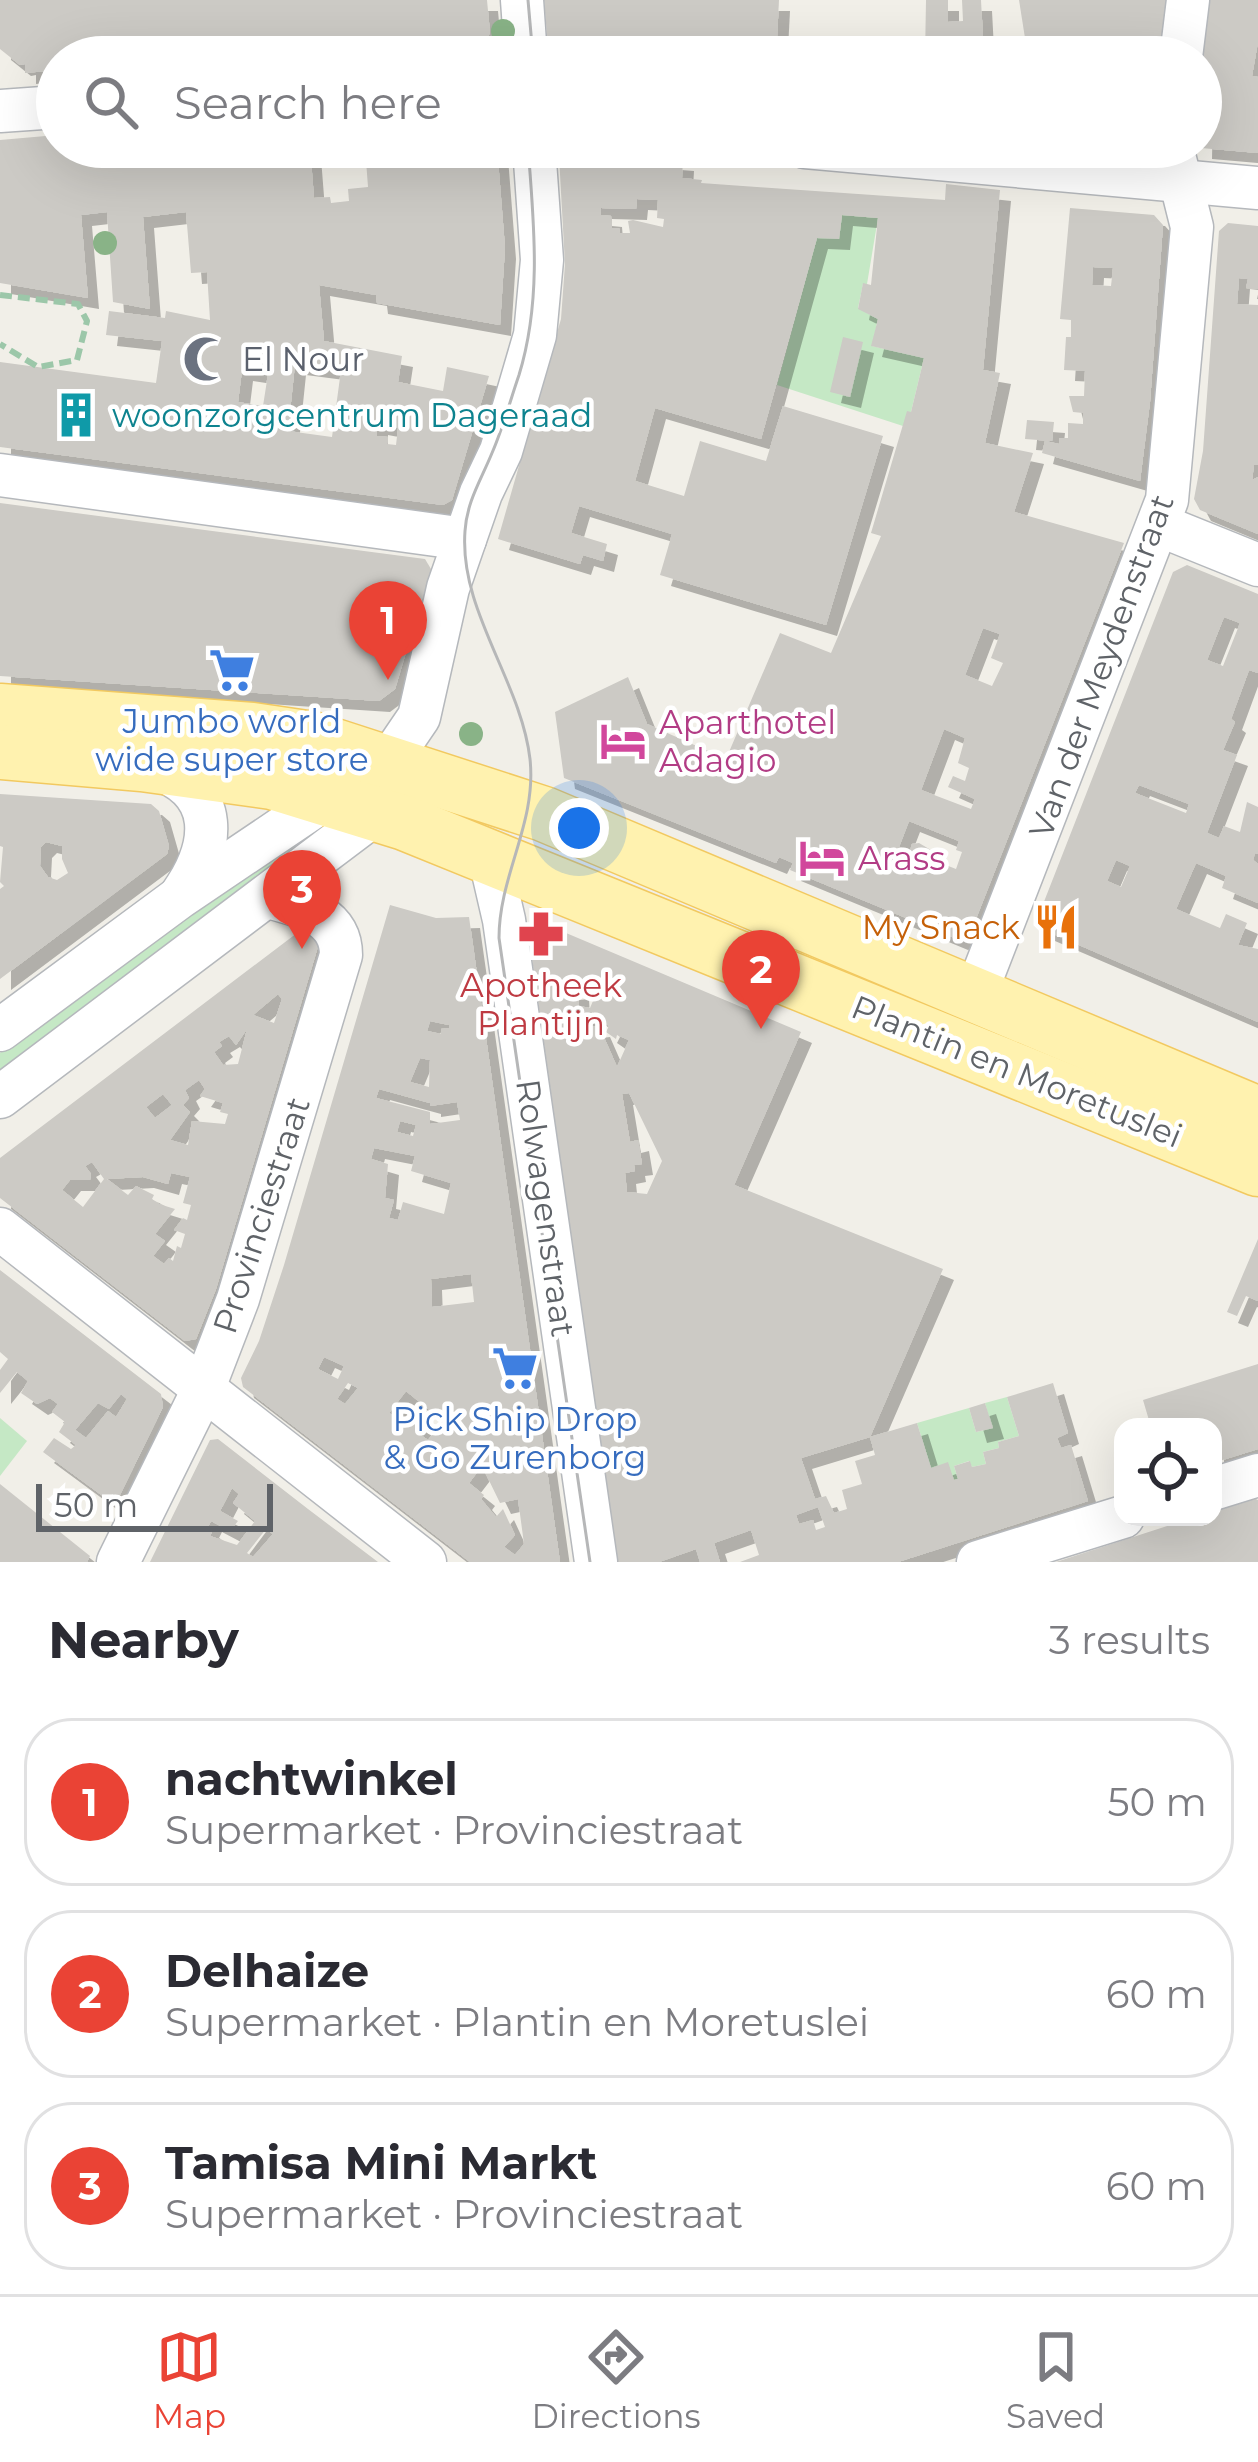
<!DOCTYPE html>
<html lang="en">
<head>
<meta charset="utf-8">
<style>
  body { margin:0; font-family:Montserrat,sans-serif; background:#f2f2f3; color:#2b2b33 }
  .controls { position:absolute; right:36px; bottom:36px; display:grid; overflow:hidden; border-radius:24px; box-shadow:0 12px 48px #0002 }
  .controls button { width:108px; height:108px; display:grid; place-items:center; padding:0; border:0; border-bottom:3px solid #e1e1e2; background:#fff; color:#2b2b33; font:60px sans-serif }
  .scale { position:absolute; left:36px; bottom:30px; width:237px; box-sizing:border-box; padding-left:12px; border:6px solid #5f6368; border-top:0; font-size:33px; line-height:42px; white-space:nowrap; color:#5f6368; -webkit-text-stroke:9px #fff; paint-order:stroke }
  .you { position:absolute; left:579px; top:828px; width:42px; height:42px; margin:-30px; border:9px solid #fff; border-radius:50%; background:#1a73e8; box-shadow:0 0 0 18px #1a73e833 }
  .badge { display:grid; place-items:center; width:78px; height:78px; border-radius:50%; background:#ea4335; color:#fff; font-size:39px; font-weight:700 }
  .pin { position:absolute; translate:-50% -99px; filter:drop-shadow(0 3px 6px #0008) }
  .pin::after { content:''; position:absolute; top:63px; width:42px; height:36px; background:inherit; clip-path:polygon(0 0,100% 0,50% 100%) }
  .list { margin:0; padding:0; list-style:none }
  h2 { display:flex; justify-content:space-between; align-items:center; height:156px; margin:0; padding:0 48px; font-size:51px }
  h2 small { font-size:39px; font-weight:400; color:#7c7c81 }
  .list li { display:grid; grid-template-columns:78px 1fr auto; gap:36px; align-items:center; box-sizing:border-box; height:168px; margin:0 24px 24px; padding:0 24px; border:3px solid #e1e1e2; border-radius:48px }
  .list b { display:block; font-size:45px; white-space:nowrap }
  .list p { margin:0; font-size:39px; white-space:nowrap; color:#7c7c81 }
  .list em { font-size:39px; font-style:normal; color:#7c7c81 }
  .icon { flex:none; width:66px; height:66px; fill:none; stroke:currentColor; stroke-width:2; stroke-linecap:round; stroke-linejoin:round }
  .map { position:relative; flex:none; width:1258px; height:1562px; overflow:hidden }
  .search { position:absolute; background:#fff; box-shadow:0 12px 48px #0002; left:36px; right:36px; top:36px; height:132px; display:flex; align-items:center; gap:30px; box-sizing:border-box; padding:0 42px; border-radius:66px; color:#7c7c81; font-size:45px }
  .sheet { height:732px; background:#fff }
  nav { display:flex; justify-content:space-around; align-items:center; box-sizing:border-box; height:168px; border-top:3px solid #e1e1e2; background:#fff; font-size:33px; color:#7c7c81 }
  nav a { display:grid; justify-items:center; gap:6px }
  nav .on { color:#ea4335 }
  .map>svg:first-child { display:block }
</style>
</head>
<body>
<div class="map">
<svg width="1258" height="1562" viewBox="0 0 1258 1562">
  <defs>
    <filter id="shadow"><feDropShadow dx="11" dy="11" stdDeviation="0" flood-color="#0004"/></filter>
  </defs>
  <rect width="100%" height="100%" fill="#f1efe8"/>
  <g fill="#c5e8c5">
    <path d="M842 215 878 218 867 284H863L858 308 878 319 872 346 924 358 911 412 903 426 777 385 817 238H839Z"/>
    <path d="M287 838 299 850 0 1078V1053Z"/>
    <path d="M1007 1397 1019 1436 998 1442 999 1448 983 1452 986 1464 972 1467 969 1461 954 1466 958 1479 954 1480 931 1468 917 1423 969 1408 976 1432 992 1428 985 1403Z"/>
    <path d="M0 1418 27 1441 0 1476Z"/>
  </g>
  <g fill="#cccac5" fill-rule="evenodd" filter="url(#shadow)">
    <path d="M0 0H487L490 33 481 47 338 57H57V70L25 73V64L20 65 0 49Z"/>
    <path d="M544 0H779L776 57H549Z"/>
    <path d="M926 0H948V22L963 21 962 0H981L984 57H925Z"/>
    <path d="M1019 0H1166L1159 57H1028Z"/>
    <path d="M1204 0H1258V42L1252 76 1258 77V153L1201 148Z"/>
    <path d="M57 135V147H310L314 198 330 197 331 203 349 201 348 189 368 187 365 147H432V150L403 153 404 161 444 155V147H497L505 248 500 325 377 303 376 295 319 285 324 341 402 356 398 382 443 391 447 367 489 376 452 500 443 505 0 447V362L156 383 162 341 106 335 109 311 165 318 166 311 210 320 207 272 191 273 186 212 143 217 150 309 113 302 107 212 81 215 88 298 0 283V140ZM295 364 341 370 332 437 288 431ZM242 370 268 374 263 406 238 402ZM377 424 398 428 396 445 387 444 388 437 377 436Z"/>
    <path d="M565 151 683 160 682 178 702 180 701 183 945 200 946 184 1000 190 983 370 1000 373 985 443 1033 453 1014 512 1124 543 970 934 957 939 790 870 793 863 779 857 776 863 564 778 555 712 628 677 647 724 726 759 780 633 831 653 881 536 871 533 907 411 911 412 924 358 871 346 878 319 858 309 863 283 871 285 878 218 842 215 839 239 817 238 761 439 655 408 635 481 684 496 700 441 766 461 783 406 883 436 826 625 660 575 672 534 579 506 571 533 607 544 603 561 583 555 580 564 498 539 561 319 565 264 559 156ZM637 199 658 200 657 218 664 219 663 227 633 220 628 221 630 233H620L619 228H612L611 216 601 215V208L636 209ZM983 628 1000 634 991 658 1003 663 992 686 965 675ZM944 729 965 738 958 763 969 768 965 781 953 776 948 787 975 799 971 809 921 790ZM909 821 959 841 956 850 962 852 956 869 933 860 936 853 919 843 912 844 910 851 899 847Z"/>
    <path d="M1070 208 1154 215 1163 225 1150 402 1140 481 1042 453 1045 441 1059 444V438H1068V423L1083 424V413L1073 412 1069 396H1084L1085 371 1064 370 1066 337H1071V320L1060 319ZM1093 267 1113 268 1111 286 1092 285Z"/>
    <path d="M1228 223 1258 226V289L1246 288 1248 279 1239 278 1237 304 1258 305V465H1254L1252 480 1258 477V534L1200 510 1194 499 1203 451 1219 231Z"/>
    <path d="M843 337 863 342 850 397 830 392Z"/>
    <path d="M1027 420 1054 422 1052 441 1025 439Z"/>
    <path d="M0 503 425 559 431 569 395 689 379 701 0 676Z"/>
    <path d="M1187 565 1258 594V673L1249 670 1231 719 1235 722 1223 750 1237 755 1207 833 1219 838 1224 826 1240 832 1247 802 1258 807V854L1255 853 1253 860 1258 864V903L1222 888 1226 876 1196 863 1176 909 1220 928 1226 914 1247 923 1238 945 1258 949V1022L1044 930 1038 917 1173 572ZM1224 617 1240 623 1223 666 1207 660ZM1139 785 1189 804 1186 813 1135 793ZM1116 860 1130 866 1121 887 1107 881Z"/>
    <path d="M0 794 151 804 159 811 169 846 167 854 0 979V889L4 886 0 882 3 847 0 846ZM46 842 62 846V859L68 873 57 880 48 877 40 866 41 847Z"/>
    <path d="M390 905 436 918 469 917 560 1562H470L243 1387 241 1378 259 1341 284 1265ZM430 1021 449 1025V1028L441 1029V1034L427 1031ZM420 1058 430 1060 429 1087 410 1082ZM379 1089 430 1103V1106L457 1102 460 1120 430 1124V1112L376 1098ZM400 1121 416 1125 413 1136 397 1132ZM374 1148 415 1156 411 1171 451 1183 444 1214 403 1202 398 1220 389 1218 394 1200 385 1198 388 1164 371 1159ZM471 1274 474 1302 432 1307 431 1279ZM324 1357 344 1366 338 1379 318 1369ZM348 1383 358 1388 345 1404 337 1399ZM406 1391 443 1421 428 1440 416 1432 421 1425 413 1420 408 1426 389 1413ZM482 1466 500 1503 518 1499 524 1544 515 1555 504 1547 515 1535 503 1509 496 1517 481 1499 484 1495 469 1483Z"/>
    <path d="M540 922 801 1032 734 1185 943 1269 870 1437 801 1458 815 1499 826 1496 834 1513 847 1509 842 1490 862 1484 855 1461 875 1455 870 1437 917 1423 931 1468 948 1462 954 1480 958 1479 954 1466 970 1461 972 1467 986 1464 983 1452 999 1448 998 1442 1019 1436 1007 1397 1053 1383 1068 1433 1057 1438 1061 1448 1071 1445 1088 1501 898 1562H740L759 1555 751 1530 714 1543 720 1562H700L696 1549 659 1562H617L528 930ZM577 981 598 989 590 1008 579 1006 578 988 568 989V982ZM592 1012 609 1026 606 1032 616 1039 617 1035 629 1040 617 1067 599 1026 582 1028 581 1020 595 1018ZM629 1093 662 1161 647 1194 627 1192 625 1173 635 1171 634 1165 642 1164 638 1140 630 1142 622 1094ZM818 1507 825 1527 816 1530 813 1520 799 1524 796 1515Z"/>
    <path d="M301 930 319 943 216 1289 196 1339 185 1341 0 1198V1158ZM278 994 282 999 274 1023 253 1015ZM247 1029 238 1064 223 1065 214 1052 222 1046 219 1042 229 1036 236 1045ZM199 1080 205 1089 200 1096 223 1103 220 1112 228 1114 225 1124 192 1121 188 1145 170 1140 190 1112 183 1105 189 1098 185 1090ZM163 1094 172 1105 155 1118 146 1107ZM92 1162 104 1179 83 1207 62 1190 70 1180H90L91 1174 85 1166ZM171 1173 190 1177 183 1203 191 1205 187 1220 183 1218 174 1230 185 1234 181 1248 177 1246 173 1261 169 1258 164 1264 153 1256 165 1241 155 1234 175 1209 159 1204 152 1199 154 1195 136 1186 128 1195 107 1179 143 1177 168 1184Z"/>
    <path d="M1258 1239V1301L1246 1296 1237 1316 1227 1312Z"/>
    <path d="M0 1270 161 1394 163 1407 115 1505 43 1452 54 1438 71 1449 76 1445 59 1432 65 1422 52 1412 58 1404 50 1398 37 1404 21 1393 28 1381 17 1372 0 1393V1370L8 1359 0 1352ZM121 1394 127 1399 116 1417 108 1411 86 1438 75 1430 98 1403 109 1409Z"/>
    <path d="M1258 1364V1449L1213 1463V1427H1151L1143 1400Z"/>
    <path d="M985 1403 993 1428 976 1432 969 1408Z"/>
    <path d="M218 1439 308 1509 378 1562H150L210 1440ZM232 1488 239 1494 233 1503 255 1521 237 1545 210 1536 213 1530 208 1527 211 1521 230 1531 238 1521 220 1511ZM266 1529 273 1534 253 1557 247 1553Z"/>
    <path d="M0 1484 90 1556 87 1562H0Z"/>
    <path d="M1254 1498 1258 1500V1562H1056L1195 1517H1213V1511Z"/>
  </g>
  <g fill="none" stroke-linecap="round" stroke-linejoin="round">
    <g stroke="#b5b8bc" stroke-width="45">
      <g id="minor">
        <path d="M522 0 526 57"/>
        <path d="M1181 57 1188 0"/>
        <path d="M0 111 57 107"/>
        <path d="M805 147 1258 188"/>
        <path d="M0 475 465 539"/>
        <path d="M1159 525 1258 565"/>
        <path d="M155 768C222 791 215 846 181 895"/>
        <path d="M489 855 504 920 596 1562"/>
        <path d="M974 998 1167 500 1192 227 1172 147"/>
        <path d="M0 1030 180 897 343 787"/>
        <path d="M0 1097 375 814 387 764 419 717 448 588 481 493 501 451 535 335 542 260 534 147"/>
        <path d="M0 1229 425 1562"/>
        <path d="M1213 1489 1258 1475"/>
        <path d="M118 1562 203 1390 238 1299 341 955C341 915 302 906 268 897"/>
        <path d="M978 1562 1123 1517"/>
      </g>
    </g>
    <g stroke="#f2c960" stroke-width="57">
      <g id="major">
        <path d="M0 711 252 730 313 739 544 814 1258 1114"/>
        <path d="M0 752 142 764 272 782 405 823 1258 1169"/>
      </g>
    </g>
    <path stroke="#9cc7a9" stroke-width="6" stroke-dasharray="12 6" stroke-linecap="butt" d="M0 295 78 304 87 321 77 360 38 367 0 344"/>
    <use href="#minor" stroke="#fff" stroke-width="42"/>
    <use href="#major" stroke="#fff2af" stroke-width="54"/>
    <g stroke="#b6b7b8" stroke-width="3">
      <path d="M528 0 533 57"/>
      <path d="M528 147C534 224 542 300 519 375 510 401 503 428 492 453 481 480 467 501 465 531 459 611 521 681 530 759 537 823 499 875 499 938L590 1562"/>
    </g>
  </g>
  <g fill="#89b387">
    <circle cx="503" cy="31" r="12"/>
    <circle cx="105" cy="243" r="12"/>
    <circle cx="471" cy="734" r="12"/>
  </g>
  <defs>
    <g id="mosque-bare" transform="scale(3.6)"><path d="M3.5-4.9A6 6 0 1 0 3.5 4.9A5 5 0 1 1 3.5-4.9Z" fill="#6b7280" stroke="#fff" stroke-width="2.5" paint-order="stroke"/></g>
    <g id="building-bare" transform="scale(3.6)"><path d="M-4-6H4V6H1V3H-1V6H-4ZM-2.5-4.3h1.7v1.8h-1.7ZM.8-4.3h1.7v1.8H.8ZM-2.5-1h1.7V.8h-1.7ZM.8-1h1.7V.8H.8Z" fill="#0f9aa8" stroke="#fff" stroke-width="2.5" paint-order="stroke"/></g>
    <g id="supermarket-bare" transform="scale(3.6)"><path d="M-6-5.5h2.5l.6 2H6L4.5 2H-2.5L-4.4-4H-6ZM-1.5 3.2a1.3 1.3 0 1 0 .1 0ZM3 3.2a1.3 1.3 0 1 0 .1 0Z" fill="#3f7fe0" stroke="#fff" stroke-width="2.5" paint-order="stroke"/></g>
    <g id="hotel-bare" transform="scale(3.6)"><path d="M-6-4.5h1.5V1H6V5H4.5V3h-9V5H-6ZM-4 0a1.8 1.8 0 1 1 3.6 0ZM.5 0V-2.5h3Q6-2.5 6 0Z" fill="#d1479c" stroke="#fff" stroke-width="2.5" paint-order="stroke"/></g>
    <g id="restaurant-bare" transform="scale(3.6)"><path d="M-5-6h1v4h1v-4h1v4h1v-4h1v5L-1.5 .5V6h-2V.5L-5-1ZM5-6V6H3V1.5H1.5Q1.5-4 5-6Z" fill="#e8710a" stroke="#fff" stroke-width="2.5" paint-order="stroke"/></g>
    <g id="pharmacy-bare" transform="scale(3.6)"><path d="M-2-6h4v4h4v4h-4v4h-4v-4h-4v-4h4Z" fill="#e0444e" stroke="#fff" stroke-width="2.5" paint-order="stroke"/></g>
  </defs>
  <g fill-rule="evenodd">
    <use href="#mosque-bare" x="206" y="359"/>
    <use href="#building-bare" x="76" y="415"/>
    <use href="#supermarket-bare" x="232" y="670"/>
    <use href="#hotel-bare" x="623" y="741"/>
    <use href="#hotel-bare" x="822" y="858"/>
    <use href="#restaurant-bare" x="1056" y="927"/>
    <use href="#pharmacy-bare" x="541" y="934"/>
    <use href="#supermarket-bare" x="515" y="1368"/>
  </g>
  <g text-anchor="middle" stroke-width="9" stroke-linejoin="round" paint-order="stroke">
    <g font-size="33" fill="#5b616d" stroke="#fff" text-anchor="start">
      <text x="242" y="371">El Nour</text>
    </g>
    <g font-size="33" fill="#0d838f" stroke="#fff" text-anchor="start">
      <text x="112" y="427">woonzorgcentrum Dageraad</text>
    </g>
    <g font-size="33" fill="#5f6368" stroke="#fff">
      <text transform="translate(1101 666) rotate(-70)" y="12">Van der Meydenstraat</text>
      <text transform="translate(1017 1071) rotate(22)" y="12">Plantin en Moretuslei</text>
      <text transform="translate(546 1208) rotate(82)" y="12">Rolwagenstraat</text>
      <text transform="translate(261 1215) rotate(-72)" y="12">Provinciestraat</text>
    </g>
    <g font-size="33" fill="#366cbe" stroke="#fff">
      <text x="232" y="733">Jumbo world<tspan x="232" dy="38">wide super store</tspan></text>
      <text x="515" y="1431">Pick Ship Drop<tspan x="515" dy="38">&amp; Go Zurenborg</tspan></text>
    </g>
    <g font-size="33" fill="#b23c85" stroke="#fff" text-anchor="start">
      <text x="659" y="734">Aparthotel<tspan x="659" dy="38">Adagio</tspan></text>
      <text x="858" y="870">Arass</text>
    </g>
    <g font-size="33" fill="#c56008" stroke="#fff" text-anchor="end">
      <text x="1020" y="939">My Snack</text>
    </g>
    <g font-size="33" fill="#be3a42" stroke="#fff">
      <text x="541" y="997">Apotheek<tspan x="541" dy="38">Plantijn</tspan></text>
    </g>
  </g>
</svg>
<div class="controls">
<button><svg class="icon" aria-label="locate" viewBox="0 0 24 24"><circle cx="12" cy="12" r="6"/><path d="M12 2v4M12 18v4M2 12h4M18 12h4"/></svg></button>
</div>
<div class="scale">50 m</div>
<div class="you"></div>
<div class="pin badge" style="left:388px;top:680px">1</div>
<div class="pin badge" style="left:761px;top:1029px">2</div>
<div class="pin badge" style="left:302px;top:949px">3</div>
<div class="search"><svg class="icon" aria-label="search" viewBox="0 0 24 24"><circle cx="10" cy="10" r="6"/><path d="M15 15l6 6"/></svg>Search here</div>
</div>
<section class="sheet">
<h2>Nearby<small>3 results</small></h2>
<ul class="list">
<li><span class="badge">1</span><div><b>nachtwinkel</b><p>Supermarket · Provinciestraat</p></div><em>50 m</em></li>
<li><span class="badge">2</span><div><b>Delhaize</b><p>Supermarket · Plantin en Moretuslei</p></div><em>60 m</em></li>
<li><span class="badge">3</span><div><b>Tamisa Mini Markt</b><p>Supermarket · Provinciestraat</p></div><em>60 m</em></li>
</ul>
</section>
<nav>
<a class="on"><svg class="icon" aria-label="map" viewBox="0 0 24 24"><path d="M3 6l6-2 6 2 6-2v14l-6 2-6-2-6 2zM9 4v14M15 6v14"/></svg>Map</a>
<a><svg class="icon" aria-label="directions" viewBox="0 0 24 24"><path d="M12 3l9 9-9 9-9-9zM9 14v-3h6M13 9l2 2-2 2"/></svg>Directions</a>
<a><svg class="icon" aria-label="saved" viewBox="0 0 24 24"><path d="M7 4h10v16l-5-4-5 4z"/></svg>Saved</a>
</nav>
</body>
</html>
